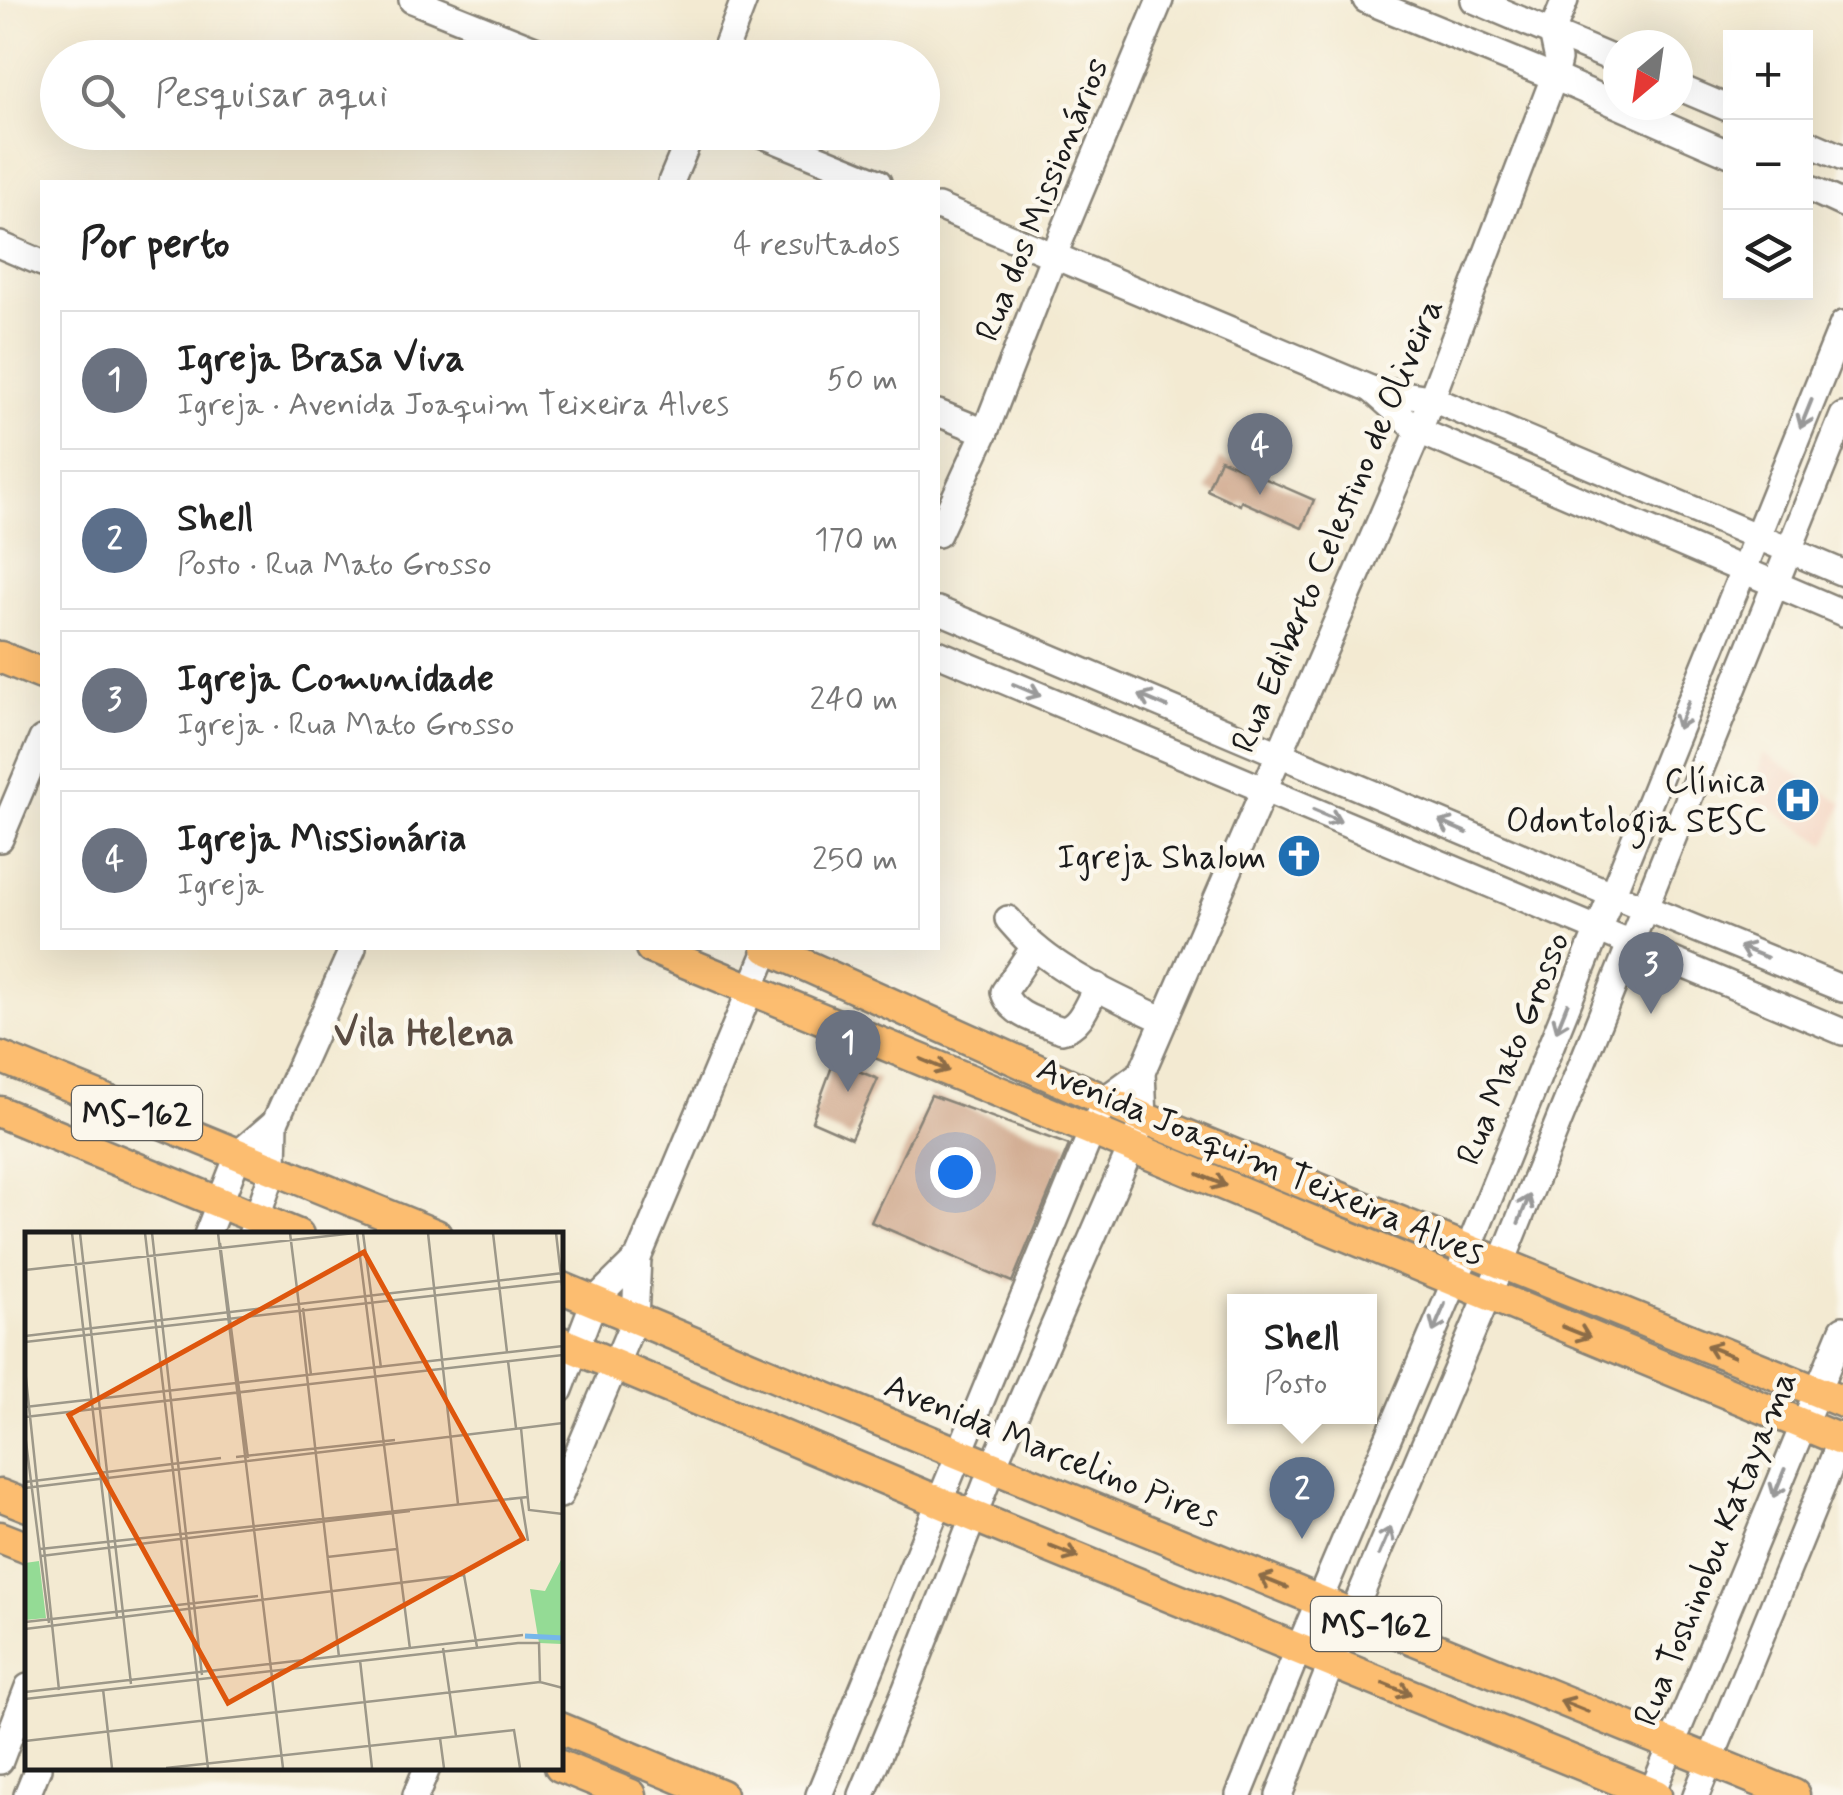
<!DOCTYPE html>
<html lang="pt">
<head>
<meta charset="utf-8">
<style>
  body { margin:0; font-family:Mynerve,sans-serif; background:#f2f2f2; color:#222 }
  .controls { position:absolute; right:30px; top:30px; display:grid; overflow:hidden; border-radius:0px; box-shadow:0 10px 40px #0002 }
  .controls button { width:90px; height:90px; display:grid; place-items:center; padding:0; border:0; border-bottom:2px solid #e0e0e0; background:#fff; color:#222; font:50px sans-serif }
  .compass { position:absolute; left:1603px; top:30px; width:90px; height:90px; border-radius:50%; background:#fff; box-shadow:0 10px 40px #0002; rotate:209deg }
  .you { position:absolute; left:955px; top:1172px; width:35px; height:35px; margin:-25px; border:8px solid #fff; border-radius:50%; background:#1a73e8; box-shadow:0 0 0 15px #1a73e833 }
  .badge { display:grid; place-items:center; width:65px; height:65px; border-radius:50%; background:#1a73e8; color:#fff; font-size:32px; font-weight:700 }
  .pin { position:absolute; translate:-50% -82px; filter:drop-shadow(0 2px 5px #0008) }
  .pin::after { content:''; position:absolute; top:52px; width:35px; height:30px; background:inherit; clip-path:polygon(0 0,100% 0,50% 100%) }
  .popup { position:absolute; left:1227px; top:1294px; width:150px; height:130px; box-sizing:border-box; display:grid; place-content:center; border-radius:0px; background:#fff; filter:drop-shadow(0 2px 8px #0005); font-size:32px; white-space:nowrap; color:#767676 }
  .popup b { font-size:38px; color:#222 }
  .popup::after { content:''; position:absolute; left:50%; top:100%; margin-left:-20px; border:20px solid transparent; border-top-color:#fff }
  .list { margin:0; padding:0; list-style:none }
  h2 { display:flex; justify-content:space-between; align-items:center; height:130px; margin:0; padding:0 40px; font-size:42px }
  h2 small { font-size:32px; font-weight:400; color:#767676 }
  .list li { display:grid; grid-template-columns:65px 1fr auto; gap:30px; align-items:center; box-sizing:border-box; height:140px; margin:0 20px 20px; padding:0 20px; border:2px solid #e0e0e0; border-radius:0px }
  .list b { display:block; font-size:38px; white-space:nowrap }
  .list p { margin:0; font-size:32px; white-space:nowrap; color:#767676 }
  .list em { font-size:32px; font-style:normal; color:#767676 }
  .icon { flex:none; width:55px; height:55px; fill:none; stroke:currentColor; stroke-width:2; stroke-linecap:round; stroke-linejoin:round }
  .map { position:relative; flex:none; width:1843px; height:1795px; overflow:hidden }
  .search { position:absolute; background:#fff; box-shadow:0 10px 40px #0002; left:40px; top:40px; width:900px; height:110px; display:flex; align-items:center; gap:25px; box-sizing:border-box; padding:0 35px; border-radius:55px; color:#767676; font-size:38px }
  .panel { position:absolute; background:#fff; box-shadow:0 10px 40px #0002; left:40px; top:180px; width:900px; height:770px; border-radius:0px }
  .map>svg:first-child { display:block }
</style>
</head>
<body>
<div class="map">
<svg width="1843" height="1795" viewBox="0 0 1843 1795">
  <rect width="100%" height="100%" fill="#fbf7ec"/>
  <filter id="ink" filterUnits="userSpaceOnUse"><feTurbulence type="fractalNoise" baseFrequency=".01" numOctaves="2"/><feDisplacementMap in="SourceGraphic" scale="20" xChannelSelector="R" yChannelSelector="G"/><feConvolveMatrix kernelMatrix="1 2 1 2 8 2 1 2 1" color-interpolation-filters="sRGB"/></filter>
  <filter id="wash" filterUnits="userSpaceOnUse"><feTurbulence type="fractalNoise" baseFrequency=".0048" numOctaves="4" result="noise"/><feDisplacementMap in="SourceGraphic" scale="40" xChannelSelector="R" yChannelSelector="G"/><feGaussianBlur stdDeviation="2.25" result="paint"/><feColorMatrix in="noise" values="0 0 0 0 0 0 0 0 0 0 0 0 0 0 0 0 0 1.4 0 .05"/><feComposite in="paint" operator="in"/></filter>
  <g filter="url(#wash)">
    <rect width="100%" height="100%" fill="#f3ead2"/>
    <path fill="#f4d3c0" d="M1763 753 1843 803 1827 845 1753 797Z"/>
    <g id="blocks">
      <g fill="#cea589">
        <path d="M1220 459 1314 500 1302 528 1241 501 1240 505 1207 490Z"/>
        <path d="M834 1061 878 1079 851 1138 812 1121Z"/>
        <path d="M931 1095 1069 1145 1012 1282 871 1222Z"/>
      </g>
    </g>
  </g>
  <g filter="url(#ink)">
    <use href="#blocks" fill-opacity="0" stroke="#888377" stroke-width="2.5"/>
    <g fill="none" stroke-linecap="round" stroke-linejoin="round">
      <g stroke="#888377" stroke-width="30">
        <g id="minor">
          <path d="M412 0 557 58"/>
          <path d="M1366 0 1554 77 1730 154"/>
          <path d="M1474 0 1618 61"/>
          <path d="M722 58 744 0"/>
          <path d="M1678 87 1730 109"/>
          <path d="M756 132 878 182"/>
          <path d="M1806 142 1843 158"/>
          <path d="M671 182 692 132"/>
          <path d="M1806 187 1843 204"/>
          <path d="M938 207 1371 389 1430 398 1843 573"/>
          <path d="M0 245 42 263"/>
          <path d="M1371 389 1419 431 1843 613"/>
          <path d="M938 413 985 432"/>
          <path d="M938 534 985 432 1054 255 1160 0"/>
          <path d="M938 610 1611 894 1843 989"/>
          <path d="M938 653 1843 1032"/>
          <path d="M0 839 42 739"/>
          <path d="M1008 919C1016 928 1025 939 1035 947 1068 976 1124 1002 1164 1020"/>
          <path d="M1034 947 1004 992C1011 1016 1041 1022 1062 1030 1081 1027 1088 1002 1097 986"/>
          <path d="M207 1235 239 1153 275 1122"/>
          <path d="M251 1235 274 1168 275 1122 353 948"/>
          <path d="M560 1390 594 1301 638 1258"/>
          <path d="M560 1495 635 1318 638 1258 768 948"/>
          <path d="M0 1761 28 1687"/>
          <path d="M27 1795 38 1768"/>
          <path d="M416 1795 427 1768"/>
          <path d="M819 1795 1105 1099 1142 1072"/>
          <path d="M862 1795 906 1689 993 1466 1144 1118 1142 1072 1419 431 1554 77 1558 60 1552 32 1565 0"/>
          <path d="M1239 1795 1299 1648 1469 1248 1843 324"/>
          <path d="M1279 1795 1332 1662 1502 1262 1843 416"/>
          <path d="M1651 1795 1843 1329"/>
          <path d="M1696 1795 1843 1435"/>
        </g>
      </g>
      <g stroke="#888377" stroke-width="35">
        <g id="major">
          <path d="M0 657 42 674"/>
          <path d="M651 948 1843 1441"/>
          <path d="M767 948 1144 1118 1843 1402"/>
          <path d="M0 1057 436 1235"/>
          <path d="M0 1112 298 1235"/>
          <path d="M560 1287 958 1453 1794 1795"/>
          <path d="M560 1342 973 1516 1656 1795"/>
          <path d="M0 1495 28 1506"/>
          <path d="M0 1537 28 1548"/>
          <path d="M560 1728 721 1795"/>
          <path d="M560 1766 631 1795"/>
        </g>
      </g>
      <use href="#minor" stroke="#fff" stroke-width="25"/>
      <use href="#major" stroke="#fcbd6f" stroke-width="30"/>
    </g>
    <defs><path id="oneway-shaft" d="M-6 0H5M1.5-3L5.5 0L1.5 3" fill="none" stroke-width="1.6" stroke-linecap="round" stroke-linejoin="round" transform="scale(2.5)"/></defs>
    <g stroke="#999">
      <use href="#oneway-shaft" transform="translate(1806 414) rotate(112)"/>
      <use href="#oneway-shaft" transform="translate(1027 690) rotate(23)"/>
      <use href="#oneway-shaft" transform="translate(1153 701) rotate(-157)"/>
      <use href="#oneway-shaft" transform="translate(1683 715) rotate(112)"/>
      <use href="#oneway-shaft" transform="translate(1327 816) rotate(23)"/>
      <use href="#oneway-shaft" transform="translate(1453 827) rotate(-157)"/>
      <use href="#oneway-shaft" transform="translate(1753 952) rotate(-158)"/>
      <use href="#oneway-shaft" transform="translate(1562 1017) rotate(112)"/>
      <use href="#oneway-shaft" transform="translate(1524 1209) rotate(-68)"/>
      <use href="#oneway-shaft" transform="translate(1439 1318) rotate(113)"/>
      <use href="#oneway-shaft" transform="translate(1779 1483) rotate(112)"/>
      <use href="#oneway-shaft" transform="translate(1385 1541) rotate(-67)"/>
    </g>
    <g stroke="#8c6c46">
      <use href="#oneway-shaft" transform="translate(935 1065) rotate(23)"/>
      <use href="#oneway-shaft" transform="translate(1212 1180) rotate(23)"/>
      <use href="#oneway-shaft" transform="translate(1576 1332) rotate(22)"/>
      <use href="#oneway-shaft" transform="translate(1720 1351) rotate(-158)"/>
      <use href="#oneway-shaft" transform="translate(1064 1552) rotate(22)"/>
      <use href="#oneway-shaft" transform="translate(1273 1582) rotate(-158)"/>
      <use href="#oneway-shaft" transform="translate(1397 1689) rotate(22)"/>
      <use href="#oneway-shaft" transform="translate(1574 1706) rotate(-158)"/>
    </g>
  </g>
  <defs>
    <g id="hospital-disc" transform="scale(2.25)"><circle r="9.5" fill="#1f6fb2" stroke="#fbf7ec"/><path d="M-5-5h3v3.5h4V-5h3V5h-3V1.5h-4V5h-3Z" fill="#fff"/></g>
    <g id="church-disc" transform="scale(2.25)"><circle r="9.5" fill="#1f6fb2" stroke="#fbf7ec"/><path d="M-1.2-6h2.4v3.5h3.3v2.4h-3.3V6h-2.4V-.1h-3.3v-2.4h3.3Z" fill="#fff"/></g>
  </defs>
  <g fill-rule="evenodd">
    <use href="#hospital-disc" x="1798" y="800"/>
    <use href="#church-disc" x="1299" y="856"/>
  </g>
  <g text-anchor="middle" stroke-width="9" stroke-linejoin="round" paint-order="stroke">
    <g fill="#fbf7ec" stroke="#5f5e5a" stroke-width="2.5">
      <rect x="72" y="1086" width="130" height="54" rx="8"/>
      <rect x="1311" y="1597" width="130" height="54" rx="8"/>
    </g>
    <g font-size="32" font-weight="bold" fill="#1c1c1c">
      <text x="137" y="1124">MS-162</text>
      <text x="1376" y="1635">MS-162</text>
    </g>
    <g font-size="35" fill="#1c1c1c" stroke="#fbf7ec">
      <text transform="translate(1041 199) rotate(-68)" y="12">Rua dos Missionários</text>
      <text transform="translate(1336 525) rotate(-67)" y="12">Rua Ediberto Celestino de Oliveira</text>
      <text transform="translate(1512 1048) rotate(-68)" y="12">Rua Mato Grosso</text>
      <text transform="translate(1261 1160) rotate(23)" y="12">Avenida Joaquim Teixeira Alves</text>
      <text transform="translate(1052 1450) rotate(22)" y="12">Avenida Marcelino Pires</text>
      <text transform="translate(1714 1548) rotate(-68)" y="12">Rua Toshinobu Katayama</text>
    </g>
    <g font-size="35" fill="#1c1c1c" stroke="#fbf7ec" text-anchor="end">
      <text x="1766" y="792">Clínica<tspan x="1766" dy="40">Odontologia SESC</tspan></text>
      <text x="1266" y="868">Igreja Shalom</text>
    </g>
    <g font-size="38" font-weight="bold" fill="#5a4c42" stroke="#fbf7ec">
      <text x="424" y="1045">Vila Helena</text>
    </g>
  </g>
  <g transform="translate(25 1232)">
    <rect width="538" height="538" fill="#f3ead2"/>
    <path d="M537 326V412L514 411 505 357 520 359ZM14 329 21 386 0 388V331Z" fill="#94db95"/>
    <path fill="none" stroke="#75b7ea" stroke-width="5" d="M500 404 538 406"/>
    <path fill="none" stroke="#9d9889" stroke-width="2.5" d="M47 1 92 385M55 1 106 452M120 1 183 536M127 1 177 443M193 1 258 536M265 1 273 65M332 1 385 417M338 1 356 136M403 1 433 272M468 1 482 120M531 1 538 61M195 11 223 226M0 38 330 1M273 65 314 425M278 76 286 143M0 104 538 41M0 110 538 49M483 129 491 196M0 137 34 458M0 175 538 114M0 185 538 123M496 196 504 278 538 282M0 202 24 391M211 225 370 208M0 250 196 226M0 256 538 191M496 266 503 309M15 317 503 265M16 324 385 279M302 325 372 317M0 390 233 364M0 397 439 343 452 415M418 416 431 504M335 428 347 536M78 457 87 536M0 460 498 403M0 467 493 411H514L515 450M415 506 419 536M0 509 515 450 538 456M141 536 489 498 495 536"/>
    <path fill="#de560d" fill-opacity="0.15" stroke="#de560d" stroke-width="5" d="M339 20 498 307 203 471 44 183Z"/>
    <rect width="538" height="538" fill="none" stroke="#1c1c1c" stroke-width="5"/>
  </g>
</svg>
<div class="controls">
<button>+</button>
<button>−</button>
<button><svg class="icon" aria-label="layers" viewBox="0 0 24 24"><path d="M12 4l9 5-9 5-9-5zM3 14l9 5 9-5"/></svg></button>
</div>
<svg class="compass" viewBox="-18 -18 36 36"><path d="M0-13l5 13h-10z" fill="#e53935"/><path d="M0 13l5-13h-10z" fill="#767676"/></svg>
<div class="you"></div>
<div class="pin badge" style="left:848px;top:1092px;background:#6b7280">1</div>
<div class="pin badge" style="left:1302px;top:1539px;background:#5c6f8a">2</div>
<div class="popup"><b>Shell</b>Posto</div>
<div class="pin badge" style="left:1651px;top:1014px;background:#6b7280">3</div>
<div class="pin badge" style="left:1260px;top:495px;background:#6b7280">4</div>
<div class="search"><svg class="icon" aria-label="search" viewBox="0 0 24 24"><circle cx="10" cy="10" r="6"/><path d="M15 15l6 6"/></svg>Pesquisar aqui</div>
<section class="panel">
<h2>Por perto<small>4 resultados</small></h2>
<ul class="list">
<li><span class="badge" style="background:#6b7280">1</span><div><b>Igreja Brasa Viva</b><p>Igreja · Avenida Joaquim Teixeira Alves</p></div><em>50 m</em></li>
<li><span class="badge" style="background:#5c6f8a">2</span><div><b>Shell</b><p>Posto · Rua Mato Grosso</p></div><em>170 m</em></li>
<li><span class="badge" style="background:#6b7280">3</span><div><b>Igreja Comunidade</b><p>Igreja · Rua Mato Grosso</p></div><em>240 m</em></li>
<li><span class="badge" style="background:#6b7280">4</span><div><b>Igreja Missionária</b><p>Igreja</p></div><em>250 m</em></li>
</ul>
</section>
</div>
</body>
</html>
